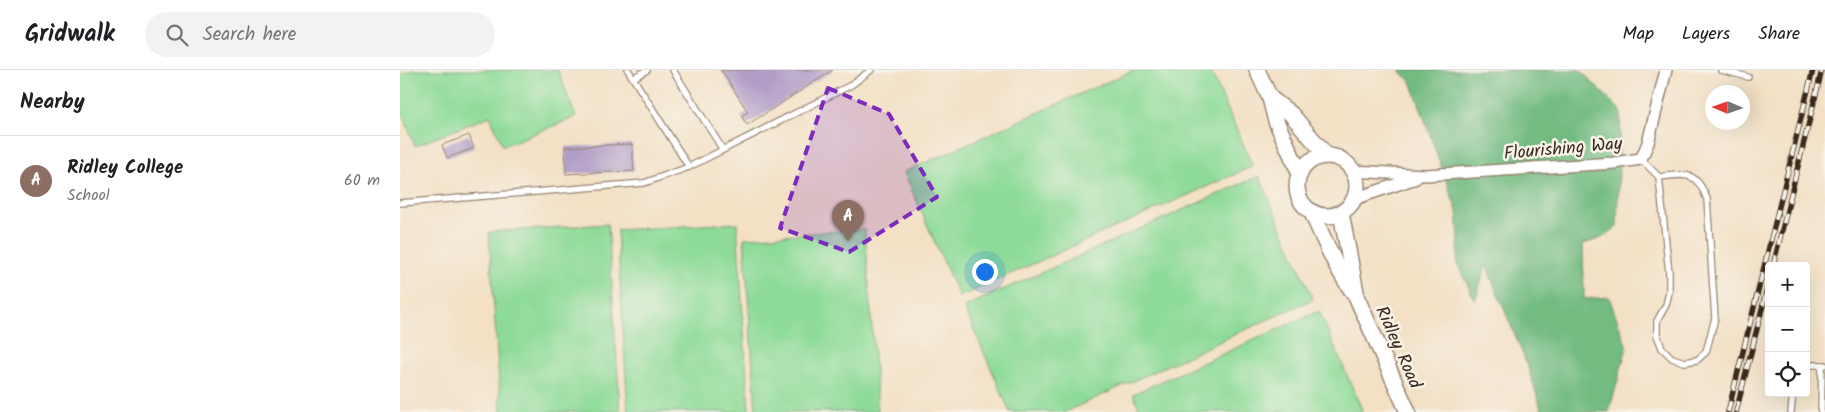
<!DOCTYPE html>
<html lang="en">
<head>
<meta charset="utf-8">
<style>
  body { margin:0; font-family:Kalam,sans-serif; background:#f2f2f2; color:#202124 }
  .controls { position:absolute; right:15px; bottom:15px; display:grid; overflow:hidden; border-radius:5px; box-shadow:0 5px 20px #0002 }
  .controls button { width:45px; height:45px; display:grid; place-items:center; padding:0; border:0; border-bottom:1px solid #e0e0e0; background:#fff; color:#202124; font:25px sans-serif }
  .compass { position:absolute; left:1305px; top:15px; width:45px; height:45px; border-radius:50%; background:#fff; box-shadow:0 5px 20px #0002; rotate:272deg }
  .you { position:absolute; left:584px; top:201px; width:18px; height:18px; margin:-12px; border:4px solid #fff; border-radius:50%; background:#1a73e8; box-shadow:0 0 0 8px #1a73e833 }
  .badge { display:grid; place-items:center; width:32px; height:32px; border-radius:50%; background:#2563eb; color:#fff; font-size:16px; font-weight:700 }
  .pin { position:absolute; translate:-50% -41px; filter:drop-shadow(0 1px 2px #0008) }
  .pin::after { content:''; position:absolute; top:26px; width:18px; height:15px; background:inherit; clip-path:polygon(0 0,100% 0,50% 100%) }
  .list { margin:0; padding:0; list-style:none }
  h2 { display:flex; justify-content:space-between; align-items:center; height:65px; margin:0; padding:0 20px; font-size:21px }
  h2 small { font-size:16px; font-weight:400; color:#757577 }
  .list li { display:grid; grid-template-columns:32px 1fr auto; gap:15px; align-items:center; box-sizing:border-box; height:90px; padding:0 20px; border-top:1px solid #e0e0e0 }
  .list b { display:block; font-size:19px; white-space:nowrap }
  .list p { margin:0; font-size:16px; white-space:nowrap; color:#757577 }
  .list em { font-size:16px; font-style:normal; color:#757577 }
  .icon { flex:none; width:28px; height:28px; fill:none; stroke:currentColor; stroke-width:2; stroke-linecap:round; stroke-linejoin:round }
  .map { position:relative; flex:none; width:1425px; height:342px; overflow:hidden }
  header { display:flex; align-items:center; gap:30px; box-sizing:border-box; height:70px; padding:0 25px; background:#fff; border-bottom:1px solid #e0e0e0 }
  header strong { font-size:24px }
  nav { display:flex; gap:28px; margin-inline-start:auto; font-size:18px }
  .search { width:350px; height:45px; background:#f2f2f2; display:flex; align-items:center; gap:12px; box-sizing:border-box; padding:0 18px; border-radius:28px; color:#757577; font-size:19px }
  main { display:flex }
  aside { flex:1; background:#fff }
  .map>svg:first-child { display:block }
</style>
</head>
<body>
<header>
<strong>Gridwalk</strong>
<div class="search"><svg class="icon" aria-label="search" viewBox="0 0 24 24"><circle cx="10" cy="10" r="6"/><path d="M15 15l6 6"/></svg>Search here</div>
<nav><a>Map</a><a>Layers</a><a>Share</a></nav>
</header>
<main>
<aside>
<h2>Nearby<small></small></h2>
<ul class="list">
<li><span class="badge" style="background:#8d6e63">A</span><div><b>Ridley College</b><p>School</p></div><em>60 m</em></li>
</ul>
</aside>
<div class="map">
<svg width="1425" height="342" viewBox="0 0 1425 342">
  <rect width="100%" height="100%" fill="#f7f3e8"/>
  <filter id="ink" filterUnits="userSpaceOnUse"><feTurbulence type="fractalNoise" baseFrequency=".02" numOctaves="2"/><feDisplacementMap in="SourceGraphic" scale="10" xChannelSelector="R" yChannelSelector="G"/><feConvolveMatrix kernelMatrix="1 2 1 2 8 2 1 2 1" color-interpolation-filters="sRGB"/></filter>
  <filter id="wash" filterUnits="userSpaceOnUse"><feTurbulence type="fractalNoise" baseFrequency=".0096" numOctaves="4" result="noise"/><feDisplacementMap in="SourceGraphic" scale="20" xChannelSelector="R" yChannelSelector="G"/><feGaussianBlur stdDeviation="1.12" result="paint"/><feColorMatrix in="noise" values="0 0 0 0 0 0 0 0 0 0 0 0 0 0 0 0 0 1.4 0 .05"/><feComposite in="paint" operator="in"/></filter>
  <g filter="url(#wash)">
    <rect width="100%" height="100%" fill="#f3e0c5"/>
    <g fill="#8edb99" stroke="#64825c">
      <path d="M12 0H158L176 47 103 76 90 46 15 76 0 38V5Z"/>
      <path d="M734 0H810L853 96 559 227 504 102Z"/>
      <path d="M859 106 913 229 665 342H610L564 237Z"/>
      <path d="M337 153 349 342H228L217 160Z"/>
      <path d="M208 154 220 342H101L89 162Z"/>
      <path d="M465 159 478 342H356L344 168Z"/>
      <path d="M919 241 963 342H741L733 324Z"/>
    </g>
    <path fill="#72bb81" stroke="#567250" d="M999 0H1180L1221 41 1217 157 1202 168 1183 174 1184 229 1209 227 1227 277 1209 342H1142L1128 297 1086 195 1075 231 1057 192 1059 169 1057 141 1011 11Z"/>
    <g id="blocks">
      <g fill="#b19ec7">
        <path d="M321 0H433L347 55 341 46 348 42Z"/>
        <path d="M69 65 74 78 47 88 42 75Z"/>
        <path d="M232 74 234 101 166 104 165 77Z"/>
      </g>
    </g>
  </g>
  <g filter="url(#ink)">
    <use href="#blocks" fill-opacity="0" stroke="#978572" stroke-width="1"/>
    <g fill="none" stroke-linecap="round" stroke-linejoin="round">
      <g stroke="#978572" stroke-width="8">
        <g id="service">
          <path d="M228 0 289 97"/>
          <path d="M273 0 323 80"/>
          <path d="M1321 0 1348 7"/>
          <path d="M233 8 247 0"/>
          <path d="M1241 89 1259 107 1269 203V222L1266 235 1257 251V265L1262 278 1272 288 1285 292 1297 290 1306 282 1315 248 1307 129C1296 100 1286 104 1259 107"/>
          <path d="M0 133 244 113 289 97 451 15 471 0"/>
          <path d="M1406 295H1425"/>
          <path d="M1391 342 1393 323"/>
          <path d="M1421 342 1422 295"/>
        </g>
      </g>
      <g stroke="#978572" stroke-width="14">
        <g id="minor">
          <path d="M953 101 1025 105 1214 93 1241 89 1248 73 1266 0"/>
          <path d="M954 129 1016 108"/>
        </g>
      </g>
      <g stroke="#978572" stroke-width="18">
        <g id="tertiary">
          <path d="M857 0 870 28 876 51 900 104"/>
          <path d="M870 28 891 44 927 86"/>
          <circle cx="927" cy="116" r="30"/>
          <path d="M912 143C925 172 937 201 956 226L1008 342"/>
          <path d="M941 143 956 222"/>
        </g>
      </g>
      <use href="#service" stroke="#fff" stroke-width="5.5"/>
      <use href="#minor" stroke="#fff" stroke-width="11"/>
      <use href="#tertiary" stroke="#fff" stroke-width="15"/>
      <g stroke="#3b2a1e" stroke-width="5.5">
        <g id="rail">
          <path d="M1373 196 1422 0"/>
          <path d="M1328 342 1413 0"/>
          <path d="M1336 342 1369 211"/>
        </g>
      </g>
      <use href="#rail" stroke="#f7f3e8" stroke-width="4" stroke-dasharray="11" stroke-linecap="butt"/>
    </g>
  </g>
  <path fill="#7b2cbf" fill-opacity="0.2" stroke="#7b2cbf" stroke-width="4" stroke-dasharray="10 6" stroke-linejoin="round" d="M428 18 489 44 537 127 449 182 380 158Z"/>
  <g text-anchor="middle" stroke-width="5" stroke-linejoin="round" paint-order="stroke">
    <g font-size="18" fill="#3b2a1e" stroke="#f7f3e8">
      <text transform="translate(1163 78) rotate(-5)" y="6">Flourishing Way</text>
      <text transform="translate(999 277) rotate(66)" y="6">Ridley Road</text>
    </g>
  </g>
</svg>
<div class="controls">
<button>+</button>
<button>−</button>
<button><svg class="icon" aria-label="locate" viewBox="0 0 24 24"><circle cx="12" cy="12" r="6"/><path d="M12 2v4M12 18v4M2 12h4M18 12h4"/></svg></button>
</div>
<svg class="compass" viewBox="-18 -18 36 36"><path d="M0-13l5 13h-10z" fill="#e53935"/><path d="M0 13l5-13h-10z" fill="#757577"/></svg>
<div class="you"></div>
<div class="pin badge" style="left:448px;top:171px;background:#8d6e63">A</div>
</div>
</main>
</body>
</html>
